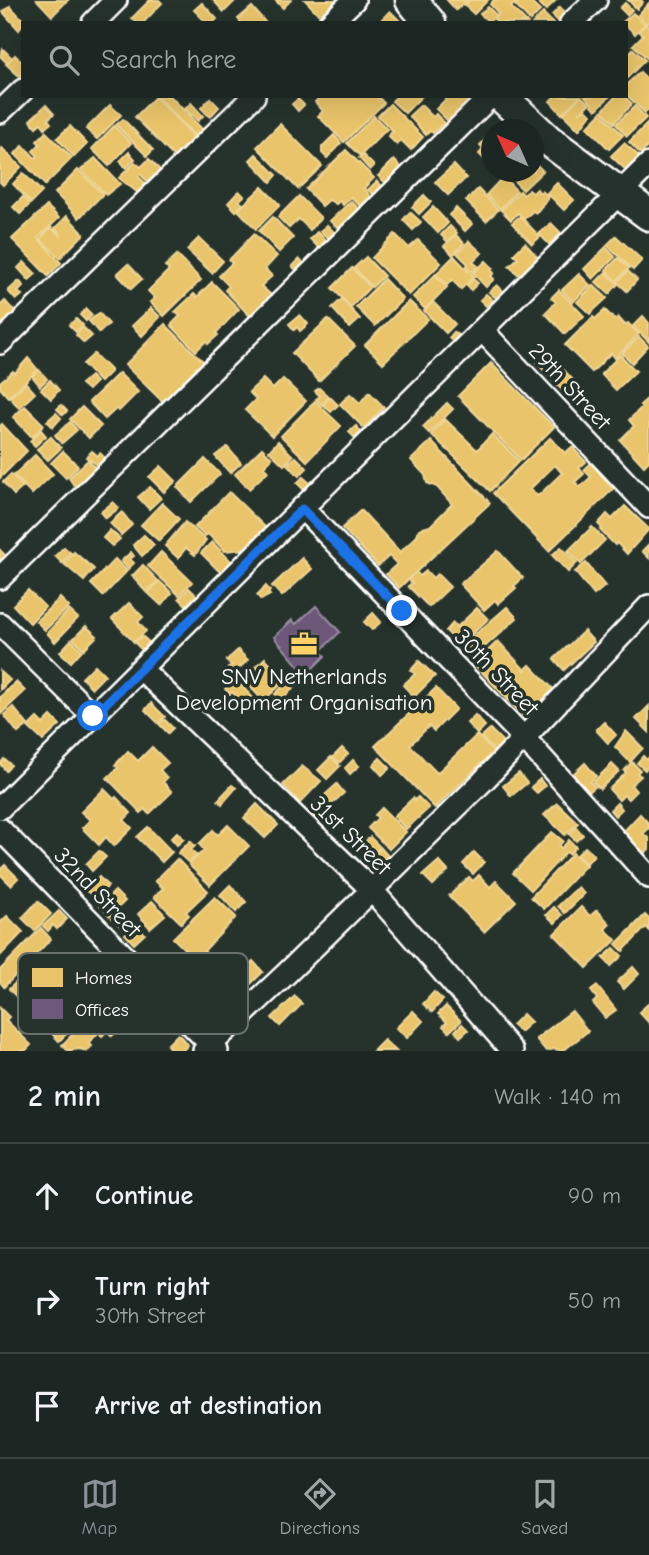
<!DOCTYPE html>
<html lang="en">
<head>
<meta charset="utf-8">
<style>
  body { margin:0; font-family:"Comic Neue",sans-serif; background:#29322f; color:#f1f3f6 }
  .compass { position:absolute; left:481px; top:119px; width:63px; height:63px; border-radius:50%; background:#1c2622; box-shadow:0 7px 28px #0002; rotate:315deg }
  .stop { position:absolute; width:21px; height:21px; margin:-16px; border:5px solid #1a73e8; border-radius:50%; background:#fff }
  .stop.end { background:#1a73e8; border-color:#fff; box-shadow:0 2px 7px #0008 }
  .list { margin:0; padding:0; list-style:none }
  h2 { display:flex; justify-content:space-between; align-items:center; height:91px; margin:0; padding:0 28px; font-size:30px }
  h2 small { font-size:23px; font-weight:400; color:#a0a5a5 }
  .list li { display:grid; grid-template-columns:46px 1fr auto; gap:21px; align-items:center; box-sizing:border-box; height:105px; padding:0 28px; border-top:2px solid #3a4340 }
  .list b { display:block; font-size:26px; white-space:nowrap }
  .list p { margin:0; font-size:23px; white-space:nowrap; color:#a0a5a5 }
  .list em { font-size:23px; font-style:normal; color:#a0a5a5 }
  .icon { flex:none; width:38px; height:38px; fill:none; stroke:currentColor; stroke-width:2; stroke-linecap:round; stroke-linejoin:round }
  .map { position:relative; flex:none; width:649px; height:1051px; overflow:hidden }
  .search { position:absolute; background:#1c2622; box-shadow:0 7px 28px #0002; left:21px; right:21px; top:21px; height:77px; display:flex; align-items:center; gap:18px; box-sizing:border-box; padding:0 24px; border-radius:0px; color:#a0a5a5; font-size:26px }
  .sheet { height:406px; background:#1c2622 }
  nav { display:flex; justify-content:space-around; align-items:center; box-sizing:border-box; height:98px; border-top:2px solid #3a4340; background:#1c2622; font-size:19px; color:#a0a5a5 }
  nav a { display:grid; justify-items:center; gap:4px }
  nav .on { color:#8c9099 }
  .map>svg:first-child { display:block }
</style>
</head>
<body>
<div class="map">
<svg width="649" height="1051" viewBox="0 0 649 1051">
  <rect width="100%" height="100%" fill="#26332d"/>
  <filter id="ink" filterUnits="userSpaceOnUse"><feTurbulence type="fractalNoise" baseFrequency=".0143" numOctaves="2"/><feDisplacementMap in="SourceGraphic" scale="14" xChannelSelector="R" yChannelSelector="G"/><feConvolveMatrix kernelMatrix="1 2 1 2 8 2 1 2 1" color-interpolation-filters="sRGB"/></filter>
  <g filter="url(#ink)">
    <g fill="#e9c46a" stroke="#f0d697" stroke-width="2" fill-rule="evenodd">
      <path d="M37 0H68L52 16Z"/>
      <path d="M150 0H159L162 3 143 23H137L132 18Z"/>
      <path d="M213 0H236L224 12Z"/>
      <path d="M275 0H291L283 8Z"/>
      <path d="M305 0H348L325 21Z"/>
      <path d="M447 0H467L456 10Z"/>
      <path d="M469 0H488L474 14 464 5Z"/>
      <path d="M494 0H518L511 7 527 23H495L497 21 494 19 499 14 490 4Z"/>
      <path d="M521 0H528L540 11 530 21 515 5Z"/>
      <path d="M536 0H556L546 10Z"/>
      <path d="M628 0H641L643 2 637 9Z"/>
      <path d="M202 3 217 19 213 23H207L194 10Z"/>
      <path d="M625 3 632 10 627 15 620 8Z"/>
      <path d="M649 3V21L647 24 638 15Z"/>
      <path d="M10 6 26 23H23L19 30 3 12Z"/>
      <path d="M252 7 266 23H241L238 19Z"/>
      <path d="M488 7 496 15 489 22 480 14Z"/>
      <path d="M560 7 566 13 558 21 552 15Z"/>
      <path d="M390 11 402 23H378Z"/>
      <path d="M543 13 553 23H533Z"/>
      <path d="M633 13 645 24 635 34 623 22Z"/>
      <path d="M646 24 649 27V57L647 58 633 45 643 35 639 31Z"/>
      <path d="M3 49 12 58 7 63 0 56Z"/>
      <path d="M633 49 645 60 626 79V56Z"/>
      <path d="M15 55 23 63 21 78 6 64Z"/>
      <path d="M640 72 649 81V109L645 113 626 94V85Z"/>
      <path d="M156 96H170L205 132 198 139Z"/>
      <path d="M321 96H377L384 103 344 142 318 116 323 111 315 102Z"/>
      <path d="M397 96H422L405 113 392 101Z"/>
      <path d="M444 96H480L452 125 436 109 446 99Z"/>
      <path d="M555 96H580L562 114 550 101Z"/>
      <path d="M581 96 589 104 579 113 586 109 591 114 579 130 563 114Z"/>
      <path d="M585 96H610L596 110Z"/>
      <path d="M616 96H624L632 104 614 123 602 111Z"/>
      <path d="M155 97 196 139 176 159 135 117Z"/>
      <path d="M210 98 219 107 210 117 201 108Z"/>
      <path d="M298 99 304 105 298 111 292 104Z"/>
      <path d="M191 103 203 116 198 121 185 109Z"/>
      <path d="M390 104 423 137 411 150 401 140 397 145 388 136 393 131 378 116Z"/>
      <path d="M46 105 54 114 48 119 51 123 45 128 41 123 36 127 30 120Z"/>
      <path d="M110 105 121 115 97 139 86 129Z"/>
      <path d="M421 105 433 117 436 114 444 123 433 133 430 131 426 135 409 116Z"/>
      <path d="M635 106 646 118 627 136 616 124Z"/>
      <path d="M601 113 623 135 609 149 587 127Z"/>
      <path d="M374 116 387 129 360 156 347 143Z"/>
      <path d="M123 119 153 150 147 156 116 125Z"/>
      <path d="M280 124 322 166 298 189 257 147Z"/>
      <path d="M647 124 649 145 641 154 629 142Z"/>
      <path d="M70 126 87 144 74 157 57 138Z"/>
      <path d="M114 126 131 143 109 166 92 149Z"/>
      <path d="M46 132 72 158 45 185 15 154 23 145 35 158 38 156 33 151 40 144 37 141Z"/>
      <path d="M491 133V166L479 154 483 149 480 145Z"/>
      <path d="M334 135 341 143 327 158 322 153V147Z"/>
      <path d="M624 143 639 156 626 170 611 156Z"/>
      <path d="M2 148 21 167 3 185 0 182V150Z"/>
      <path d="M346 150 374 178 364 188 370 196 360 206 351 197 343 205 340 201 336 204 329 200 322 206 306 189Z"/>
      <path d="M129 152 135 159 126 168 120 161Z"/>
      <path d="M256 154 277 175 271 182 250 160Z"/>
      <path d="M363 155 374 166 370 170 359 158Z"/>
      <path d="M95 158 120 184 106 195 81 170Z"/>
      <path d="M149 159 160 170 148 182 140 174 138 176 146 184 138 193 119 178 135 162 141 167Z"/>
      <path d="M394 160 403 169 388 185 378 176Z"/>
      <path d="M534 162 543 171 523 190 505 172H534Z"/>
      <path d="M454 165 466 178 448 195 435 182Z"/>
      <path d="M78 170 103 194 79 218 55 193Z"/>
      <path d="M23 173 42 192 31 203 13 184Z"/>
      <path d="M503 177 517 191 500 209 486 195Z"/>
      <path d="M377 181 384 188 376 197 368 190Z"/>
      <path d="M557 183 574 200 564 210 547 193Z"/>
      <path d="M262 187 280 205 256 229 238 210Z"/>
      <path d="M478 189 498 210 486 221 466 201Z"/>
      <path d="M537 189 540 193 542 191 549 197 536 213 533 211 524 219 518 213 511 220 501 210 520 191 524 195 529 190 533 193Z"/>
      <path d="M239 191 244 196 239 201 243 204 236 211 228 203Z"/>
      <path d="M424 195 431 202 419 214 412 207Z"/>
      <path d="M299 196 321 218 310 230 299 219 289 228 278 217Z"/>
      <path d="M23 197 30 204 20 214 13 207Z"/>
      <path d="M351 201 363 213 343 233 330 221Z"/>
      <path d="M47 206 59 218 38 238 61 263 48 276 12 239Z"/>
      <path d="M433 207 448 223 438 233 423 217Z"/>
      <path d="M456 208 472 224 465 231 449 215Z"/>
      <path d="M410 212 421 222 413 230 403 220Z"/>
      <path d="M67 216 84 234 60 258 40 239 51 227 60 236 61 235 55 228Z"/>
      <path d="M520 216 540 237 532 244 512 223Z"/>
      <path d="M273 217 293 238 279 252 259 231Z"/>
      <path d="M551 223 561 233 549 244 539 234Z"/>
      <path d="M327 225 334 232 328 238 320 231Z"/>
      <path d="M450 226 457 233 448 242 441 235Z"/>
      <path d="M317 232 326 240 319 248 310 239Z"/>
      <path d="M254 234 277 256 265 269 272 276 261 286 271 295 250 316 225 290 229 286 219 276 232 263 229 260Z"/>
      <path d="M395 234 409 248 418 240 441 263 409 295 372 258Z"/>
      <path d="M456 235 464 243 453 255 444 246Z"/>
      <path d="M616 236 642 260 633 270 607 245Z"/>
      <path d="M199 238 223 261 212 273 187 250Z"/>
      <path d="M469 241 482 253 473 262 478 266 472 272 466 267 468 264 457 253Z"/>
      <path d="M525 243 539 259 521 277 509 266 518 258 514 254Z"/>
      <path d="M606 247 615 257 593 279 584 269Z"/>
      <path d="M177 255 201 280 164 316 150 302 155 298 148 291 169 270 165 266Z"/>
      <path d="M454 256 474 277 461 289 452 280 447 285 436 274Z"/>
      <path d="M366 257 384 276 372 287 354 268Z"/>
      <path d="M618 258 629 268 616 281 606 270Z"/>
      <path d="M299 259 304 264 297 271 292 266Z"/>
      <path d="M486 261 493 268 491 270 494 273 491 276 494 279 486 287 473 273Z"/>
      <path d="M24 262 36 274 29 280 18 268Z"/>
      <path d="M128 264 142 279 131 289 117 274Z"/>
      <path d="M352 268 370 287 351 307 332 288Z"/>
      <path d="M628 271 637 280 627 291 617 282Z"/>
      <path d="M606 272 618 284 609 294 596 282Z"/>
      <path d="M579 274 590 285 573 302 562 290Z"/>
      <path d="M435 275 447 287 425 309 413 297Z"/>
      <path d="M384 279 403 299 375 326 356 307Z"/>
      <path d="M473 279 478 283 471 290 467 285Z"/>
      <path d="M19 281 24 286 18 292 22 295 16 300 8 291Z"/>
      <path d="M212 282 239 309 216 333 218 335 208 344 206 341 196 351 171 325 180 316 175 312 194 294 197 297Z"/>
      <path d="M497 285 504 292 497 299 489 292Z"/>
      <path d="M593 285 607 298 590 314 577 302Z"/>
      <path d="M559 290 584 316 565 334 545 313 556 302 551 298Z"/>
      <path d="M486 294 493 300 486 306 480 300Z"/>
      <path d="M342 299 360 319 350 328 332 308Z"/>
      <path d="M5 301 15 312 1 327 0 306Z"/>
      <path d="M409 301 428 319 383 363 365 345Z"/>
      <path d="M433 302 455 324 446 333 424 311Z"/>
      <path d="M151 308 160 317 142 336 132 326Z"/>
      <path d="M86 309 92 315 86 321 80 315Z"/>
      <path d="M605 310 615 320 618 317 625 325 628 323 639 334 615 358 611 353 592 372 565 345 593 317 595 319Z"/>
      <path d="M99 313 109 324 99 333 89 321Z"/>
      <path d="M300 315 308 324 300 331 297 327 294 330 289 324Z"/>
      <path d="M643 316 649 323V342L633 326Z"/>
      <path d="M76 319 83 325 76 332 69 325Z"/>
      <path d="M328 319 355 346 319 381 292 353Z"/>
      <path d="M165 324 206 364 167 406 125 365Z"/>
      <path d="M83 327 92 336 84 343 76 335Z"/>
      <path d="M454 332 460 337 454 343 449 338Z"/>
      <path d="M639 337 648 346 632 363 622 353Z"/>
      <path d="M548 353 573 380 562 390 537 363Z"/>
      <path d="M94 354 111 371 100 382 83 364Z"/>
      <path d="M620 355 636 371 616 390 601 374Z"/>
      <path d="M28 358 38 370 8 397 0 388V382L13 371 15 373Z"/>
      <path d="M491 363 554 427 521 460 458 396Z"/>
      <path d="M39 370 47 379 40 386 32 376Z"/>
      <path d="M119 373 138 392 119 411 116 409 105 419 89 402Z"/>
      <path d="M90 376 96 382 88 390 81 384Z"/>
      <path d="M263 379 273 389 283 379 306 401 272 436 245 410 256 399 249 392Z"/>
      <path d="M50 380 59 390 51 399 41 389Z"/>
      <path d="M26 383 35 393 19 408 10 397Z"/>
      <path d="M319 388 329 397 322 405 316 399 320 396 315 391Z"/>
      <path d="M369 392 384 407 364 428 340 404 350 394 360 403Z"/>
      <path d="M330 397 338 405 331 412 323 405Z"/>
      <path d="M647 399 649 402V461L644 466 620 440 634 426 629 420 642 407 640 405Z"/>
      <path d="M315 401 341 426 307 461 281 436Z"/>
      <path d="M447 403 453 409 429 433 423 427Z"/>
      <path d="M61 405 67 411 63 415 57 409Z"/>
      <path d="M25 406 44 425 32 437 13 417Z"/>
      <path d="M82 407 101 426 89 438 70 419Z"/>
      <path d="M56 413 61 418 53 427 47 421Z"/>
      <path d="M445 419 477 450 492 434 519 461 490 491 431 434Z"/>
      <path d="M70 422 77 430 62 443 55 435Z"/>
      <path d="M2 424 27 451 0 478V426Z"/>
      <path d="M356 426 361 432 355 438 349 432Z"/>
      <path d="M41 430 46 436 35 446 30 441Z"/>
      <path d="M51 437 61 448 48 460 37 449Z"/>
      <path d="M550 438 565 453 572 447 586 462 579 468 584 474 575 482 580 487 591 477 584 470 591 463 613 489 549 551 493 493ZM555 465 562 473 538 496 530 489Z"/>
      <path d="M278 441 293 456 284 465 269 451Z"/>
      <path d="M431 441 490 503 399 588 386 574 397 564 389 556 378 566 342 528 361 510 400 552 416 537 419 529 430 526 452 504 437 487 427 483 425 475 411 460Z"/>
      <path d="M227 447 241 463 230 473 215 456Z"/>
      <path d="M262 448 272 458 263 467 268 471 249 489 235 474Z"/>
      <path d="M63 451 78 466 66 478 51 463Z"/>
      <path d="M92 451 98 456 100 453 106 459 99 466 86 457Z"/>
      <path d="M35 455 53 474 32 494 14 475Z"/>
      <path d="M296 457 307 468 299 476 287 464Z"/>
      <path d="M205 459 220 474 191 502 177 487Z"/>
      <path d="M88 460 99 472 79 493 69 478Z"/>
      <path d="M161 466 176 481 164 492 149 477Z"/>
      <path d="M11 474 23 487 14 495 3 482Z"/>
      <path d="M303 477 310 483 304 490 297 483Z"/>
      <path d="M150 487 161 498 149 509 138 497Z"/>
      <path d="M229 492 265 527 244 549 225 551 208 534 205 536 195 527Z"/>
      <path d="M113 502 119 508 106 518 101 512Z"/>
      <path d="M162 503 179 519 159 541 141 525Z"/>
      <path d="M625 506 649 529 627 554 617 543 615 545 600 530 602 528 598 524 607 514 612 519Z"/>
      <path d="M122 512 132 525 121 535 110 523Z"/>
      <path d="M185 522 206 540 195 555 186 548 178 558 165 546Z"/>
      <path d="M592 527 605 540 581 564 568 551Z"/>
      <path d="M110 530 120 539 112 546 103 538Z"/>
      <path d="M144 535 154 545 142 556 133 545Z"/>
      <path d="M212 542 233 563 222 574 201 553Z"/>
      <path d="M649 544V558L642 551Z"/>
      <path d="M64 547 71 553 62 563 55 556Z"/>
      <path d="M561 547 577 563 568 572 552 555Z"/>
      <path d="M0 550 9 559 0 567Z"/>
      <path d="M498 551 523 578 514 586 516 588 498 604 495 600 484 610 460 584Z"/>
      <path d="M74 552 94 569 84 581 64 564Z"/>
      <path d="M131 552 134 556 130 559 134 563 128 569 121 561Z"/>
      <path d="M161 552 192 582 179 595 148 566Z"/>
      <path d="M302 558 312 569 282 596 272 586Z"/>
      <path d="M115 559 127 571 103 596 91 584Z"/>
      <path d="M586 563 605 586 594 595 575 572Z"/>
      <path d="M143 565 158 581 146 592 132 576Z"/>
      <path d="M426 571 433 578 437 574 450 587 429 607 408 586 412 583 408 579 416 572 420 576Z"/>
      <path d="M159 581 172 593 161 605 148 593Z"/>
      <path d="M266 586 270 591 268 593 270 595 261 600 257 595Z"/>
      <path d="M189 588 196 595 186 605 179 598Z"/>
      <path d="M28 590 45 607 30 623 13 605Z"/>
      <path d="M60 598 69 607 45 630 36 621Z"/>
      <path d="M129 603 143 617 138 622 146 631 134 642 112 619Z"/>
      <path d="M507 607 517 618 480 651 470 639Z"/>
      <path d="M477 608 488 619 469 637 458 626Z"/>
      <path d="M69 610 78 618 55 642 47 633Z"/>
      <path d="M373 613 381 622 372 630 364 622Z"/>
      <path d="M453 623 469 638 461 646 446 631Z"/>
      <path d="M86 626 97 636 84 649 73 639Z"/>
      <path d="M584 631 594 642 564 670 554 659Z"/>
      <path d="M142 636 151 644 144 652 135 643Z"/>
      <path d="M71 640 82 650 71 662 60 652Z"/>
      <path d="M498 641 525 670 530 665 555 691 526 719 474 664Z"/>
      <path d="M469 643 475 649 470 655 464 649Z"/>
      <path d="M238 650 248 660 232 675 227 669 231 665 226 661Z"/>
      <path d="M265 658 285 681 263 701 243 678Z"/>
      <path d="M419 661 435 676 414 697 403 685 415 674 411 670Z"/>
      <path d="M95 665 105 675 92 688 82 678Z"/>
      <path d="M0 671 10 680 0 690Z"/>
      <path d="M299 671 305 677 281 700 275 694Z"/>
      <path d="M235 679 258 703 250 711 232 692 230 694 225 689Z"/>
      <path d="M16 682 25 691 0 715V697Z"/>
      <path d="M436 688 456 709 434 731 429 726 410 745 437 773 477 735 493 752 435 808 375 746Z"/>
      <path d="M151 703 165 717 158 723 145 710Z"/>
      <path d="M649 706V732L636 719Z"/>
      <path d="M13 707 28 725 18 733 4 715Z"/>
      <path d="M475 715 485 726 477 734 467 723Z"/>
      <path d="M51 716 60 725 43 741 28 727 37 718 43 724Z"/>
      <path d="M164 719 173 728 168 733 159 724Z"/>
      <path d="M604 722 616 735 608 743 596 730Z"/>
      <path d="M490 729 503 742 494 751 481 737Z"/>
      <path d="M626 731 643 748 630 762 615 747Z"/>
      <path d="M152 747 168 763 160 770 167 778 163 782 172 792 149 814 144 809 141 813 107 778 118 768 115 765 128 751 138 761Z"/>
      <path d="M342 748 348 754 339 763 333 757Z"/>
      <path d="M643 756 647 760 649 757V765L645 770 637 763Z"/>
      <path d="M331 757 340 766 327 779 318 770Z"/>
      <path d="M380 758 390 768 382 775 373 765Z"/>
      <path d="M4 759 11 765 6 771 0 764Z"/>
      <path d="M353 760 359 766 350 774 345 768Z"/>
      <path d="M632 762 640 770 637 773 641 776 631 785 636 791 628 799 624 795 619 800 609 789 626 773 624 771Z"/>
      <path d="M585 763 596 776 590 782 595 787 589 792 572 775Z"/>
      <path d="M612 764 619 771 600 789 593 782Z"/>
      <path d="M302 766 321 781 300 803 283 785Z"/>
      <path d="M519 773 527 783 511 796 503 786Z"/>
      <path d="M540 779 545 786 537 793 531 787Z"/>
      <path d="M337 784 344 793 324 811 317 802Z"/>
      <path d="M232 785 236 788 222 804 218 800Z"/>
      <path d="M104 789 114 799 116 797 131 813 124 820 132 828 114 846 106 837 99 845 82 828 90 820 81 812Z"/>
      <path d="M418 797 429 808 406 829 394 816 413 798 415 800Z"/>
      <path d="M557 803 578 823 565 835 544 815Z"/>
      <path d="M617 803 622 809 615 816 610 810Z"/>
      <path d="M257 804 278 825 265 838 244 818Z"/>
      <path d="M317 806 325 814 318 821 310 813Z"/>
      <path d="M382 808 406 832 389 849 368 828 378 818 375 815Z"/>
      <path d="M640 814 649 824V828L643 834 649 838V849L644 854 623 832Z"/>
      <path d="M228 825 249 846 210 885 189 865 204 850 199 844 213 830 218 835Z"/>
      <path d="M148 827 172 852 162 862 137 837Z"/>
      <path d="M576 827 583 835 576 841 569 834Z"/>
      <path d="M177 832 184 839 177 845 171 838Z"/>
      <path d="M552 832 563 841 559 846 562 848 569 840 576 847 569 854 566 852 531 890 513 873Z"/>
      <path d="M370 837 380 847 370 855 361 845Z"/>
      <path d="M190 841 195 846 191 850 197 855 189 863 178 853Z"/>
      <path d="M585 847 594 855 586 864 577 855Z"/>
      <path d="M381 848 388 856 379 864 372 856Z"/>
      <path d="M99 851 106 857 92 871 86 864Z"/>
      <path d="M474 852 484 862 473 874 463 864Z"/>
      <path d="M573 853 586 865 544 909 531 897Z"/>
      <path d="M177 859 208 891 186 912 189 915 181 923 154 897 163 888 155 881Z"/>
      <path d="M439 861 448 871 433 885 423 875Z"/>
      <path d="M5 865 18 878 11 885 0 874V870Z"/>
      <path d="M479 875 490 887 496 881 516 901 484 932 449 896 469 877 473 881Z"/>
      <path d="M99 877 108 886 97 898 86 891Z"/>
      <path d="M230 885 246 902 236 912 220 895Z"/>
      <path d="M578 887 584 894 565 913 558 906Z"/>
      <path d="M115 891 125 901 110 916 100 906Z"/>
      <path d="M215 897 236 917 204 951 210 957 202 966 173 938Z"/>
      <path d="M38 901 51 914 35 931 22 918Z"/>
      <path d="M152 901 165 915 150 928 138 914Z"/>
      <path d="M554 907 562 915 555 923 546 915Z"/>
      <path d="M581 907 590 916 597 910 610 924 605 929 616 940 587 968 554 934Z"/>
      <path d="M59 911 67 919 57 929 53 925 48 931 43 926Z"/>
      <path d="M118 912 131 924 124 930 112 918Z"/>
      <path d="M645 915 649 919V930L646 927 623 951 616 944Z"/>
      <path d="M7 916 23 932 0 956V923Z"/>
      <path d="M136 924 145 934 134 944 125 934Z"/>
      <path d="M41 928 51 939 4 987 0 982V970Z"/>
      <path d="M614 948 622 956 611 966 603 958Z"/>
      <path d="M253 961 263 972 211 1022 200 1011Z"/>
      <path d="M633 967 639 974 624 989 617 982Z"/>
      <path d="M28 971 78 1023 59 1041 9 989Z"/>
      <path d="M597 986 616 1010 605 1018 593 1003 597 999 591 991Z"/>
      <path d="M434 992 443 1000 432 1012 423 1004Z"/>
      <path d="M295 996 302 1004 280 1026 272 1018Z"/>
      <path d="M107 1000 119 1012 113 1017 122 1026 112 1036 107 1031 102 1036 87 1021Z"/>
      <path d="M649 1003V1023L639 1012Z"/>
      <path d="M446 1006 461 1021 449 1032 443 1026 447 1022 438 1014Z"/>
      <path d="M0 1008 9 1017 6 1020 31 1045 25 1051H0Z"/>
      <path d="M413 1011 423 1021 407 1038 396 1028Z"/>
      <path d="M572 1011 588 1031 563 1051 554 1049 546 1051 536 1039Z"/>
      <path d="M523 1014 531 1022 520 1032 512 1025Z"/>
      <path d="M85 1022 97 1034 89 1043 92 1046 87 1051 79 1049 68 1051 62 1045Z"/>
      <path d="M462 1024 468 1030 460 1037 455 1031Z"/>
      <path d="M178 1034 188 1045 182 1051H172L167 1045Z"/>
      <path d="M384 1040 396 1051H373Z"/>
    </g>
    <path fill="#6d597a" stroke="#998ba2" stroke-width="2" d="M316 606 340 632 320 651 325 656 306 675 274 637 292 620 296 624Z"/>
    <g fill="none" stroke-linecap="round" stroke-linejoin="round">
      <g stroke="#fff" stroke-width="26">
        <g id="street">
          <path d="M93 23 116 0"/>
          <path d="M330 23 354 0"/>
          <path d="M571 23 596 0"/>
          <path d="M0 112 23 90"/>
          <path d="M482 330 649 507"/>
          <path d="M0 343 254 96"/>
          <path d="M302 508 523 737 649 877"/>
          <path d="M0 578 491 96"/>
          <path d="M0 624 93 716"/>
          <path d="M141 669 371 889 512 1051"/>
          <path d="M0 808 649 164"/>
          <path d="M0 829 217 1051"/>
          <path d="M204 1051 287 973 482 782 649 606"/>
        </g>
      </g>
      <g stroke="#fff" stroke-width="35">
        <g id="secondary">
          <path d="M411 0 430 23"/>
          <path d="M501 96 548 140 649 215"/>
        </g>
      </g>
      <use href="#street" stroke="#26332d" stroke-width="21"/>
      <use href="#secondary" stroke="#26332d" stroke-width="30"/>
    </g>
  </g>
  <g fill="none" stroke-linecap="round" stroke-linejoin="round" filter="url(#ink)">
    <path stroke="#1a73e8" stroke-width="9" d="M93 716 302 509 402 611"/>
  </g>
  <defs>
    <g id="office-bare" transform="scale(2.1)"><path d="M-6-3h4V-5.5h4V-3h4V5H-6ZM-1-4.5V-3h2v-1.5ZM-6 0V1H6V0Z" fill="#ffd166" stroke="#26332d" stroke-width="2.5" paint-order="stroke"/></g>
  </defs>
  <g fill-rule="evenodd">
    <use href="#office-bare" x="304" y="644"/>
  </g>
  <g text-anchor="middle" stroke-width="7" stroke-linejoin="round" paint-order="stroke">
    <g font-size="23" fill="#fff" stroke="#26332d">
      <text transform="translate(570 386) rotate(47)" y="8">29th Street</text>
      <text transform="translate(497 672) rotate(46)" y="8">30th Street</text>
      <text transform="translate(351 835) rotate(44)" y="8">31st Street</text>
      <text transform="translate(98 892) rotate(46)" y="8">32nd Street</text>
    </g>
    <g font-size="23" fill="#fff" stroke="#26332d">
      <text x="304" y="684">SNV Netherlands<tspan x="304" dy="26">Development Organisation</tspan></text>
    </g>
  </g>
  <rect x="18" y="953" width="230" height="81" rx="10" fill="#26332d" stroke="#67706c" stroke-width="2"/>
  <rect x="32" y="968" width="31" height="19" fill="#e9c46a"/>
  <rect x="32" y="999" width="31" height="20" fill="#6d597a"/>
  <g font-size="19" fill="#fff">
    <text x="75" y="984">Homes</text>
    <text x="75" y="1016">Offices</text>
  </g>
</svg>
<svg class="compass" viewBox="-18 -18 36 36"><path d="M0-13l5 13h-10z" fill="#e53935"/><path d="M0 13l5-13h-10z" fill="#a0a5a5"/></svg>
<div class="stop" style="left:93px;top:716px"></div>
<div class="stop end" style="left:402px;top:611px"></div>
<div class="search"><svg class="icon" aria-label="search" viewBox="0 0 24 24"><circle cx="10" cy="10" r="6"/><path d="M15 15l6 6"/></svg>Search here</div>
</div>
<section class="sheet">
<h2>2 min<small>Walk · 140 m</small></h2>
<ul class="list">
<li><svg class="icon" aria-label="ahead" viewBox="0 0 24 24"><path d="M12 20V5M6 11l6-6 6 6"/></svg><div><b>Continue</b></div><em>90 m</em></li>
<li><svg class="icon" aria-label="right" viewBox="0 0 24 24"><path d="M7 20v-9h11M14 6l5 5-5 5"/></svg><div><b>Turn right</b><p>30th Street</p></div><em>50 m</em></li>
<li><svg class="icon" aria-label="arrive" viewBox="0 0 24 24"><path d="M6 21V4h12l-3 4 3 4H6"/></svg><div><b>Arrive at destination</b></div></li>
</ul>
</section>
<nav>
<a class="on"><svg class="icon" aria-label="map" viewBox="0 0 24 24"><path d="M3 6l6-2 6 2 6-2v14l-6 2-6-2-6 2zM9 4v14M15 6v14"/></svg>Map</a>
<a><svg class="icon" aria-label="directions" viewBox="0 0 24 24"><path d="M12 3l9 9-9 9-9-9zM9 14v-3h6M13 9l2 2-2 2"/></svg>Directions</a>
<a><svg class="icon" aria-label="saved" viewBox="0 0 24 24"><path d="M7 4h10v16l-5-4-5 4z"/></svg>Saved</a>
</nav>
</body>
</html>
